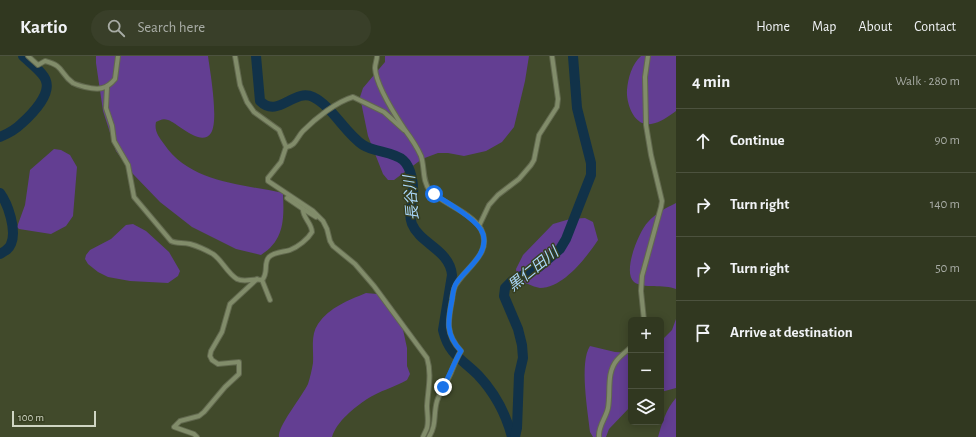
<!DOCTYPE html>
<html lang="en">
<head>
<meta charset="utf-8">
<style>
  body { margin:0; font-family:"Alegreya Sans","Noto Sans JP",sans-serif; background:#393f29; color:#f1f3f6 }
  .controls { position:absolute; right:12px; bottom:12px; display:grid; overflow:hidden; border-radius:6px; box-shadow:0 2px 10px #0003 }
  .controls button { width:36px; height:36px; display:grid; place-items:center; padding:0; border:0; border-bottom:1px solid #4c523e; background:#313820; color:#f1f3f6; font:20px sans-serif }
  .scale { position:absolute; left:12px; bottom:10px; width:84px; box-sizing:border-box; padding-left:4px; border:2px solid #cfd5c3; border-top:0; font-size:11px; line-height:14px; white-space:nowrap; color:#cfd5c3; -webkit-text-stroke:3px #373f21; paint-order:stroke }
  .stop { position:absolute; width:12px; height:12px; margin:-9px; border:3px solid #1a73e8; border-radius:50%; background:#fff }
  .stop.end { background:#1a73e8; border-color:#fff; box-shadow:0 1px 4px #0008 }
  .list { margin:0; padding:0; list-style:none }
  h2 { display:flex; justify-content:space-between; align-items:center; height:52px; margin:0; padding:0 16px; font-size:17px }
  h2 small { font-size:13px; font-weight:400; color:#a8aca5 }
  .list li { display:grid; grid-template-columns:26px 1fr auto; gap:12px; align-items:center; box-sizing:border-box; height:64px; padding:0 16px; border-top:1px solid #4c523e }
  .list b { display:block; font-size:15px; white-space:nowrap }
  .list em { font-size:13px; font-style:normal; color:#a8aca5 }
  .icon { flex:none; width:22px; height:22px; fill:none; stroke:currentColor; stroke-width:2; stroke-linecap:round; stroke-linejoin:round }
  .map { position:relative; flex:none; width:676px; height:381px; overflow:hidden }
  header { display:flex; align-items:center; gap:24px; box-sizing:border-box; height:56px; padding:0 20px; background:#313820; border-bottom:1px solid #4c523e }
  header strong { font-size:19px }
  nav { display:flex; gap:22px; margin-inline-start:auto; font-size:14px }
  .search { width:280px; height:36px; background:#393f29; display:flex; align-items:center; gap:10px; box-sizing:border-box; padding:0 14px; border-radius:22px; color:#a8aca5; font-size:15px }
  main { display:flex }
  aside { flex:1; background:#313820 }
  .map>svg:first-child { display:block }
</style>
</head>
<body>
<header>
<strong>Kartio</strong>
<div class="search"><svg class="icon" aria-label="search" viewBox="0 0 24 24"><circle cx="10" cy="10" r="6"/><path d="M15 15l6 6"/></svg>Search here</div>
<nav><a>Home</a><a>Map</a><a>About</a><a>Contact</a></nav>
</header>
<main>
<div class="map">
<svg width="676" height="381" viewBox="0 0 676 381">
  <rect width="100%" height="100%" fill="#414a2b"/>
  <g fill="#633e92">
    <path d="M96 0H208C210 15 219 65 211 77 201 92 178 67 168 64 163 62 160 64 156 66 154 75 159 81 164 88 190 127 242 128 283 137 284 162 285 184 261 199L236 193 192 171 160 146 133 118 116 95 103 55 96 7Z"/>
    <path d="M385 0H529L525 25 514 71 502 86 486 95 464 100 448 97H438L422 103 394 124H388L383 118 368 80 360 41 363 32 385 6Z"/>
    <path d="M641 0H676V55C669 60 660 67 651 68 634 71 626 47 627 34 628 22 632 8 641 0Z"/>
    <path d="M54 93 61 94 70 99 77 111 73 160 66 170 51 178 19 173 17 171 25 149 30 114Z"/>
    <path d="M676 147V233C664 228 643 233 634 226 622 216 639 175 648 166 656 157 666 152 676 147Z"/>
    <path d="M585 162 593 166 598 184C586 202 563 232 540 232 536 231 532 230 528 228 519 226 517 222 516 213L523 199 553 168 570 163Z"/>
    <path d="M133 168 146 175 169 196 180 215 178 220 168 227 130 225 108 221 98 216 88 208 85 203 86 199 90 194 111 183 126 169Z"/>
    <path d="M366 237 377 238 392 250 402 269 407 292V310L410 318 407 324C395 331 379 335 367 343 354 352 337 365 332 381H279C277 371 303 339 308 328 310 322 312 313 313 307 314 294 310 280 318 268 330 251 347 245 366 237Z"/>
    <path d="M676 263V332L661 336V285L672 274Z"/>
    <path d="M590 290 615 296 631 297V350L609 373 606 381H593L590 376C588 356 579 306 590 290Z"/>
    <path d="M676 342V381H658C662 367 666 353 676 342Z"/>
  </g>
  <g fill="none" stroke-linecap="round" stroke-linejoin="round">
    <g stroke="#113249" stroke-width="10">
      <path d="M256 0 260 45C278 63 294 32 313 41 332 50 345 77 363 89 374 96 394 96 403 104 411 111 414 128 413 138 412 148 408 158 412 168 420 188 450 194 452 219L443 274C449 299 462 303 478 319 494 336 506 358 512 381"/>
      <path d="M0 81C7 78 15 74 21 68 31 59 51 39 46 25 44 17 29 6 23 0"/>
      <path d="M0 137C8 148 17 174 11 188 9 193 5 195 0 198"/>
      <path d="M515 381 517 372 519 319 523 302 522 289 518 273 504 240 505 232 512 225 539 211 560 193 566 183 591 119V107L577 52 573 0"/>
    </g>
    <g stroke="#61684e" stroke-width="6">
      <g id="minor">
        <path d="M28 0 38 9 45 5C65 10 59 17 73 27 77 29 81 30 85 31 98 34 106 34 115 23L118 0"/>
        <path d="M235 0 240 29 247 46 254 56 279 74 286 91 281 106 268 122V125L313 155 323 165 327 173 330 185 333 190 355 208 374 230 427 302C432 318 428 333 427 350 427 357 429 365 427 372 426 375 424 378 423 381"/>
        <path d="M377 0C377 4 375 8 375 12 376 30 395 59 405 74 411 82 417 91 421 100 425 112 422 125 430 135 442 147 472 157 481 173 493 196 468 210 457 227 453 232 453 238 452 244 448 265 445 278 461 295 457 301 455 307 452 314 448 325 441 334 437 345 433 359 437 368 429 381"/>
        <path d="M107 31 106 52 112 70 114 85 128 109 134 141 171 185C177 188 183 186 190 188 197 190 206 194 213 198 222 204 227 217 237 223 245 227 253 222 262 224L270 244"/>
        <path d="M286 91C296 90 297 81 303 75 316 62 336 46 353 41L384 56 404 74"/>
        <path d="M303 153 316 161"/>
        <path d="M479 170 489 149 498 139 519 123 531 109 534 104 539 79 557 51 558 43 552 0"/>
        <path d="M262 224C269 217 263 207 269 201 274 196 284 196 290 194 298 191 308 183 312 176 312 167 302 161 303 153L287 142"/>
        <path d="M644 264 641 235 642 220 661 151 662 145 651 99 646 69 645 21 648 0"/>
        <path d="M197 381 194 378 174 371 180 365 199 360 204 356 225 331 239 318V306L218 308 212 304 210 300 211 295 222 276 230 248 257 223"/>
        <path d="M599 381C598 370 606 362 608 352 611 336 606 317 617 304 621 299 627 295 631 291"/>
      </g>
    </g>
    <use href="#minor" stroke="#818c6a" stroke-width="4"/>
  </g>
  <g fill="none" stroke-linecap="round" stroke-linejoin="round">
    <path stroke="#1a73e8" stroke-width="5" d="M434 138C446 146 479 164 483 178 489 198 467 212 457 226 453 231 453 238 452 244 448 264 445 278 461 295 454 306 450 319 443 331"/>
  </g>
  <g text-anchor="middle" stroke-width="3" stroke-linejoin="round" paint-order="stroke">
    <g font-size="15" font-style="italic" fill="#a9d7fa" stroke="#373f21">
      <text transform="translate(411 142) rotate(-95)" y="5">長谷川</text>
      <text transform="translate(533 213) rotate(-39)" y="5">黒仁田川</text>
    </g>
  </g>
</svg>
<div class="controls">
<button>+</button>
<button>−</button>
<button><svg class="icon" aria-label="layers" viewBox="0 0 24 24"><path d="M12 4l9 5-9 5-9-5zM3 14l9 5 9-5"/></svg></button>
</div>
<div class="scale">100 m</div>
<div class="stop" style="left:434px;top:138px"></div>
<div class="stop end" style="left:443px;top:331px"></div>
</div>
<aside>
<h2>4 min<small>Walk · 280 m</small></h2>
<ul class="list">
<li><svg class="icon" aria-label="ahead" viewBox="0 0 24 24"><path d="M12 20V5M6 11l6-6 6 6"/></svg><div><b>Continue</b></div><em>90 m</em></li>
<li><svg class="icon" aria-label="right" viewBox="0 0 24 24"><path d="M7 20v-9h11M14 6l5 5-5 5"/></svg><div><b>Turn right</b></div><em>140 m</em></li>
<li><svg class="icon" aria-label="right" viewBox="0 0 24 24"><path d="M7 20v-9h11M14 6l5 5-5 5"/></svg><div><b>Turn right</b></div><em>50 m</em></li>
<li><svg class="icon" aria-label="arrive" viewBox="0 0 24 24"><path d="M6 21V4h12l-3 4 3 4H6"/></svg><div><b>Arrive at destination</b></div></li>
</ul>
</aside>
</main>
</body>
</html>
